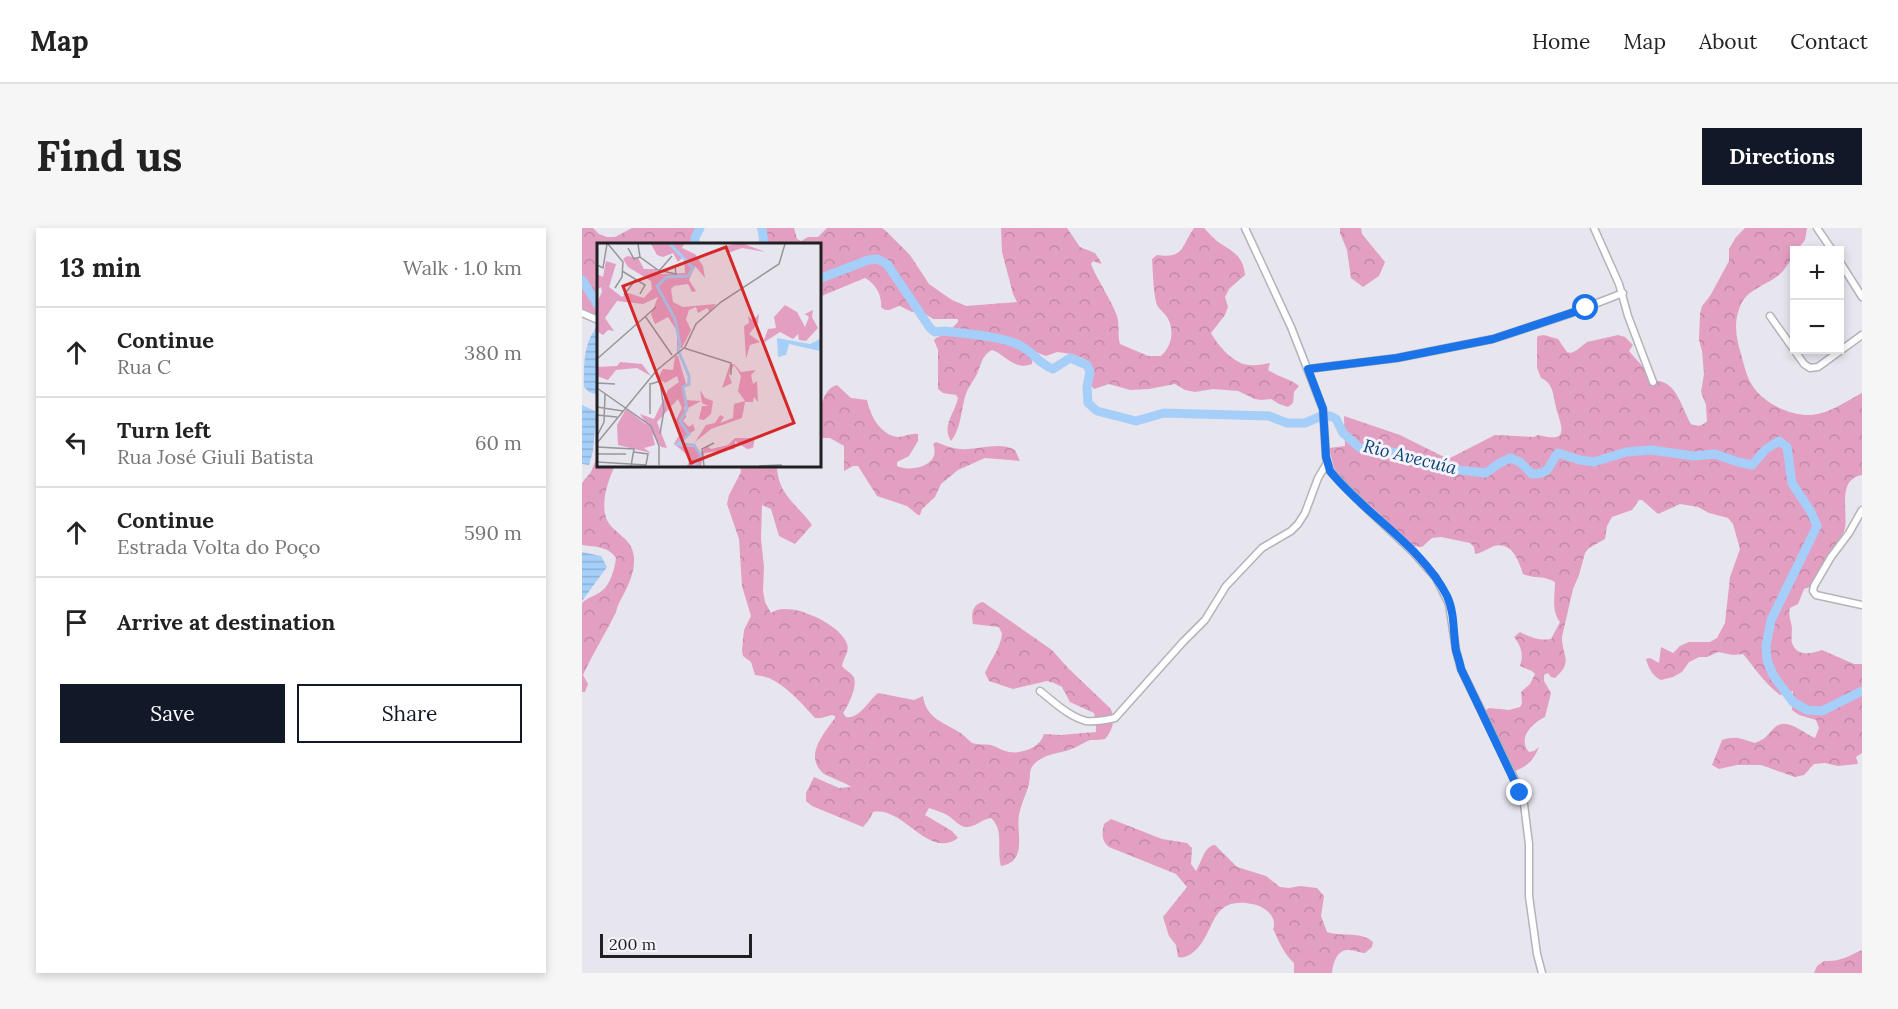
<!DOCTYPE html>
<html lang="en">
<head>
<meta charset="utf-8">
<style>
  body { margin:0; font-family:Lora,serif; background:#f6f6f6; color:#222 }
  .controls { position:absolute; right:18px; top:18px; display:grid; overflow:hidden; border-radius:0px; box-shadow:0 3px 9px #0003 }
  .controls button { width:54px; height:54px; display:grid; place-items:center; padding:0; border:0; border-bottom:2px solid #e0e0e0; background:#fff; color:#222; font:30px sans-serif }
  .scale { position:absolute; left:18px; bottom:15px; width:152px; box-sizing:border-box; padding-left:6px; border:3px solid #201f22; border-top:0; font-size:16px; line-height:21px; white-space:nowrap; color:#201f22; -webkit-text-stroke:4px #f4f2fb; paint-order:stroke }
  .stop { position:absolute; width:18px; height:18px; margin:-14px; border:4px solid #1a73e8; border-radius:50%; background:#fff }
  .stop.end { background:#1a73e8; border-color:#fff; box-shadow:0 2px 6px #0008 }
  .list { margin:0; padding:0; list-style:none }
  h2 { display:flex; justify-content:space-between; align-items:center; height:78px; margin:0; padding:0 24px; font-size:26px }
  h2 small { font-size:20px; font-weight:400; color:#767676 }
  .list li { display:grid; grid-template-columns:39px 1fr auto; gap:18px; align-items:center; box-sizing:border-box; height:90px; padding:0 24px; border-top:2px solid #e0e0e0 }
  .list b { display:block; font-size:22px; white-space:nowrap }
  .list p { margin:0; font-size:20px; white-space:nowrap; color:#767676 }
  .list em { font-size:20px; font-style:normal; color:#767676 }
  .actions { display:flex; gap:12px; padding:18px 24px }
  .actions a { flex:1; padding:14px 0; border:2px solid #111827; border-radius:0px; text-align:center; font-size:21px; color:#111827 }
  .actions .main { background:#111827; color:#fff }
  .icon { flex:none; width:33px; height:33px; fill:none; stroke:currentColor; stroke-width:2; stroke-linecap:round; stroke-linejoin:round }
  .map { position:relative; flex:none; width:1280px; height:745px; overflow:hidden; border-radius:0px }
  header { display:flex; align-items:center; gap:36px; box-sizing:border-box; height:84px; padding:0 30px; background:#fff; border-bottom:2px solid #e0e0e0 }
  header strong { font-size:28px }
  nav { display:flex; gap:33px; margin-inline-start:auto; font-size:21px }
  .intro { display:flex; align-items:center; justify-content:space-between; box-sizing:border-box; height:144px; padding:0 36px }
  h1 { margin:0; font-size:42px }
  .button { padding:15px 27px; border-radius:0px; background:#111827; color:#fff; font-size:21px; font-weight:700 }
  main { display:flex; gap:36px; padding:0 36px }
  aside { flex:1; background:#fff; border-radius:0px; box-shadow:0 3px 9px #0003 }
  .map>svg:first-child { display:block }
</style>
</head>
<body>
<header>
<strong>Map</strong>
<nav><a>Home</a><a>Map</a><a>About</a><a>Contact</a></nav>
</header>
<div class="intro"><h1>Find us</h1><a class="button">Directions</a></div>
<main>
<aside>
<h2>13 min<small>Walk · 1.0 km</small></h2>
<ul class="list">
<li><svg class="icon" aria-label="ahead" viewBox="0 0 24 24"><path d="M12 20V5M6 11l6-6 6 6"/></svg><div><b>Continue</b><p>Rua C</p></div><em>380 m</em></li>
<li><svg class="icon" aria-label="left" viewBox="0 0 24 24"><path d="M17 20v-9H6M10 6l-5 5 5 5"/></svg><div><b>Turn left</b><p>Rua José Giuli Batista</p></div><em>60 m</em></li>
<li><svg class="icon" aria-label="ahead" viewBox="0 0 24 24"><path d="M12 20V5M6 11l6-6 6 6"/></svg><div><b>Continue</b><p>Estrada Volta do Poço</p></div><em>590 m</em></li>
<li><svg class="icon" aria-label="arrive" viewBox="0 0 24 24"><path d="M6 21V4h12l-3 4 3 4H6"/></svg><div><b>Arrive at destination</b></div></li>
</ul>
<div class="actions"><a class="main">Save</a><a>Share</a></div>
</aside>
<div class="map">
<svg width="1280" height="745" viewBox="0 0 1280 745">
  <defs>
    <pattern id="forest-crowns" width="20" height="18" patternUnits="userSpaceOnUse" patternTransform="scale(1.5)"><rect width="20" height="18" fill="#e39fc2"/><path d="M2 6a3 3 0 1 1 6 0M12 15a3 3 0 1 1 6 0" fill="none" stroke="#c288a6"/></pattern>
    <pattern id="water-rules" width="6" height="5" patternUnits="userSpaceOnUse" patternTransform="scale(1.5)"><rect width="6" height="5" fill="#a5cff9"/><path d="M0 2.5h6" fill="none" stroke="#8eb1d5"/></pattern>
  </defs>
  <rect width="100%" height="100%" fill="#e7e5ee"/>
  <g fill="url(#forest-crowns)">
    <path d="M0 0H11L17 6 25 9H33L50 0H118L110 16H16V93L3 86 0 81Z"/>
    <path d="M175 0H212L215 11 219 13 226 9H236L245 0H300L304 3 328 27 347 56 370 72 384 78 435 74 431 66 420 24 419 0H485L498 19 513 25 519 34V36L511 33 509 36C516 54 528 69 535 88 538 97 535 107 538 116L566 128H579C590 118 593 102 585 89 581 83 575 80 574 74 571 60 571 45 570 31L575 27C603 31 599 18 612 0H622C627 5 631 10 636 14 651 24 661 27 663 47L647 61 643 69 646 79 643 87 629 105C636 118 653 137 668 137 675 138 681 136 688 135L686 142C696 149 709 151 717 158L712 164 711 175 706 179 697 176 689 171 679 172 673 171 656 163 631 161 613 164 603 162 593 156 567 161 548 162 527 156 512 161 508 156 507 137 503 131 490 126 475 124 464 128 451 123 450 136C432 143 423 126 410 122 400 127 399 137 395 146 392 152 388 157 385 163 379 178 380 200 369 213 359 198 373 185 376 170L374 167 361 165 356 161V122L352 112 354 110 365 105 376 94V91H351L339 83 330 84 318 78C311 79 306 86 299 79 300 67 294 56 283 50L237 69V16H179Z"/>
    <path d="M758 0H779L780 6 803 34 797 48 781 59 769 50 765 22 758 5Z"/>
    <path d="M1163 0H1225L1223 12 1215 22H1212C1212 28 1210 30 1207 35 1204 38 1202 43 1198 46 1186 57 1167 60 1159 76 1151 93 1154 110 1159 126 1162 136 1164 148 1170 157 1181 175 1208 188 1229 187 1247 186 1264 173 1280 165V247C1255 251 1266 283 1263 300 1261 309 1253 317 1248 324 1241 335 1235 347 1231 358L1222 361 1216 376 1208 380C1206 388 1209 393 1210 400 1210 405 1209 411 1210 415 1215 429 1229 426 1240 422L1272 436H1280V525L1274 529 1276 535 1275 536 1256 538 1243 535 1232 536 1222 547 1213 549 1179 537H1155L1137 541 1130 537 1140 512C1153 507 1161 511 1173 515 1185 510 1184 508 1192 500 1205 488 1220 505 1233 510L1237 500 1234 492 1217 487 1210 482 1211 463 1198 467C1181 454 1174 441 1161 426L1151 427 1136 424 1125 429H1117L1107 434 1100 444 1091 449 1079 452C1071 449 1066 439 1064 431L1068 430 1077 435 1079 419 1091 425 1098 418 1107 414H1128L1135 410 1143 395 1148 349 1158 321 1151 296 1146 290 1127 285 1116 279 1098 276 1076 286 1060 272H1057L1050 282 1030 289 1025 298 1023 311 1007 320 1003 325 997 347 991 361 980 409C980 429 992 433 973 450L969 449 966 445 962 447V453L969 465 963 489C950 495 935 510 947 524L952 523 957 519C952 532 944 540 930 544L907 496 904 482 907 480 927 482 938 479 940 475 939 464 948 456 953 446 950 443 938 438C942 426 939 418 932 409L938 404C949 410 957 413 969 411L978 394C969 382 973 369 973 354 962 347 952 351 941 346 937 333 930 313 912 318 905 321 900 325 893 326L892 319 888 315 859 309 850 310 840 319 832 318 762 253 752 240 747 220 763 218 762 188 818 207 866 231 913 207 952 209 956 207C984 214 982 205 975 183 971 170 973 156 959 150L955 140V110L956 108 962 107 976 111 985 124 989 125 995 122 1005 114 1036 107 1043 109 1051 117 1047 123 1073 153C1094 151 1100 181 1109 196 1116 199 1120 198 1125 193L1124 177 1119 164 1122 146 1120 123 1117 112 1118 86 1120 78 1128 68 1147 33V21L1154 9Z"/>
    <path d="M255 157 269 170 285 172C288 187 298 207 316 209 323 209 328 205 336 206V213L327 228 315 234V238C330 245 360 237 351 216L354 214C360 216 366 219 372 220 393 225 414 212 433 222L438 233 403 230 376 242 359 256 353 269 340 281 338 287H336L325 278 295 268 276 238H271L262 243V218L248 210H240C236 195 237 161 255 157Z"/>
    <path d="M16 226V237H33C26 253 15 282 29 298 39 309 51 313 52 330 53 346 45 360 38 373 35 379 34 385 31 390 21 410 10 427 1 447L6 456 3 464H0V375C6 369 14 368 21 362 29 355 33 339 34 330 26 318 14 319 0 317V255L9 244Z"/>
    <path d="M158 237H195C195 266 215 276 230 297L213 316 197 308 189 281 180 277 179 311 182 339 181 363 183 374 189 385C206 371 259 396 265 416 268 424 261 430 260 438 263 442 268 444 271 448 277 456 266 478 261 485L264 489C278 491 286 473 296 465L332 472 341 468C344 491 362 494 380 506 383 508 387 513 390 515 396 517 404 516 409 517 415 519 421 523 427 524 440 526 458 520 462 506L478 507 514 504V494L512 485 488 474 480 459 472 455 465 453 431 461 407 453 403 445C409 431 418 421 420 406L417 399 391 396C389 387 390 376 401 374L470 422 486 440 528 480C534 490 531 502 523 511 518 512 514 512 509 512 503 513 498 518 492 520 478 526 467 524 453 535 446 542 449 547 447 556 444 567 439 576 437 587 434 606 446 633 419 638 414 621 423 603 409 590 400 591 395 598 386 599 378 600 372 591 365 587 360 584 353 582 347 580L343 587 370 603 376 610C346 632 322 578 291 584L287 592 281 599 230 578 224 573V565L232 549 257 560 269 559C261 553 244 549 239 543 223 526 243 504 253 490V488L250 487 239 490H233C220 476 205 458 187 450 182 448 178 448 173 447L169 434 161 428 160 422 162 402 169 388 160 358 157 311 145 276 147 267 159 244Z"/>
    <path d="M529 591 580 611 605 615 610 620 609 636 614 643C620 634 622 618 633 617L655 639 684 648 698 659 707 660 718 658 735 660 742 668 739 688 745 704C759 709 780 703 791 714L790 719 783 725C777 725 773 722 767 722 755 721 751 735 750 745H712V735C703 727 698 716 693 705 689 697 692 704 692 696 692 685 679 677 670 676 625 667 635 708 609 726 604 729 601 730 596 729L594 717 587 708 581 689 605 659 594 646 527 619C519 612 520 606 522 596Z"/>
    <path d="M1280 722V745H1232L1235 738 1242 733C1257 734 1267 728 1280 722Z"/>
  </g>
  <g fill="url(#water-rules)">
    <path d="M16 99V167L7 164 2 159C2 138 1 117 14 100Z"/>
    <path d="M0 177 13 183 14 188 11 223 7 237 0 236Z"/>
    <path d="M0 324 19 328 25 339 0 373Z"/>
  </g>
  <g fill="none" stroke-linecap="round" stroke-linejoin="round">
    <g stroke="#a5cff9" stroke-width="9">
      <path d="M180 0 182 16"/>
      <path d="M113 16V10L118 0"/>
      <path d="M237 51 286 32 295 31 305 36 348 100 353 104 363 103C383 106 419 108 437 117 450 123 457 136 471 141L488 130 505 137 508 144 505 159 506 175 515 183 554 193 582 185 687 188 705 195H723L737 189 748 188 754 191 761 205 778 220 823 226 838 235 858 240 904 245 916 236 928 230 938 234 950 246C971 245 965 238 976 225L998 232 1012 234 1044 224 1069 222 1112 228 1133 226 1156 234 1170 237 1184 221 1197 213 1205 219 1210 255 1229 284 1235 298 1189 392 1184 418 1185 432 1191 447 1211 474 1225 482 1240 483 1280 463"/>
      <path d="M0 52 16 77"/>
    </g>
    <g stroke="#b4b2ba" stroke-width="9">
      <g id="street">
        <path d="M663 0 709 99 741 181 744 229 748 243 781 277 831 324 854 350 867 376 874 422 879 441 935 556 942 576 947 616V668L955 726 960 745"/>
        <path d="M1012 0 1037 56 1046 88 1071 154"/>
        <path d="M1235 0 1250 22"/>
        <path d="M1258 34 1280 69"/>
        <path d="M0 85 16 92"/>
        <path d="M1188 88 1222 136 1228 140 1236 139 1280 107"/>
        <path d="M726 141 815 130 911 111 987 86 1041 65"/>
        <path d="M1280 377 1234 367 1231 363 1232 358 1249 329 1267 305 1280 282"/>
        <path d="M458 463C471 473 487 489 504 493 513 494 524 492 533 490L601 414 623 392 644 358 680 320 709 303 716 296 723 285 736 250 745 235"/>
      </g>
    </g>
    <use href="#street" stroke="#fff" stroke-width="6"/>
  </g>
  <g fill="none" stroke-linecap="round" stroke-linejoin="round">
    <path stroke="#1a73e8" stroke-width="8" d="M938 565 879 441C878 435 876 429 874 423 871 405 873 385 865 368 840 318 782 286 748 243L744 229 741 181 726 141 815 130 911 111 1004 80"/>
  </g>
  <g text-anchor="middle" stroke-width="6" stroke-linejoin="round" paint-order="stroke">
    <g font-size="18" font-style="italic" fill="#0a4675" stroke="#f4f2fb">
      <text transform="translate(828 229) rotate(14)" y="6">Rio Avecuía</text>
    </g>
  </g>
  <g transform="translate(15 15)">
    <rect width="224" height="224" fill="#e7e5ee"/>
    <path d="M54 1H87L85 5 98 11 106 23 108 35 98 23 92 37 99 48 95 49 91 41 77 43 74 46 76 59 86 64 119 61 113 69 110 65 101 70 99 64 92 67 89 76 94 87 85 105H80V88L71 74 58 81 54 71 61 54 46 61 20 58 8 75 17 88 11 87 6 92 1 89 0 59 5 49 4 44 0 47V31L6 34 9 18 19 21 12 44 25 54 31 50 47 55 55 46 54 38 31 24 26 16 30 13 41 15 47 26H59L62 31 88 30 87 13 81 19 76 10 66 14 60 12ZM138 1H147L168 9 145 5 131 10 126 4ZM188 62 200 69 208 84 212 74 208 71 216 67 215 74 221 85 209 98 202 97 201 91 196 96 183 89 166 100 171 86 179 85 177 74ZM162 71 161 80 152 91 163 99 153 102 149 116 147 83 152 80 151 73 156 77ZM78 113H81L89 141 86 144 89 157 104 158 91 165 87 163 89 174 86 178 92 184 96 181 98 187 85 196 84 203 98 204 103 211 110 203 114 206 131 202 138 195H158L156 205 150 206 138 198V206L107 210 104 223H90L94 215 77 201 84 189 78 179 85 165 81 156 60 179 70 205 64 204 43 171 57 176 71 147 82 139 80 133 68 140 61 135 66 126 76 127ZM23 119 45 121 54 133 40 125 19 127 11 137 0 133V124L20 123ZM133 121H137L144 129 159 127 154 132 156 141 160 138 161 159 157 154 156 159H148L145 175 114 186 98 199 109 182 118 180 123 172 127 174 123 180 136 175 137 161 148 158 141 148 144 133 137 122 132 132 135 140 125 145ZM103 147 108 155 116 158 114 171 107 177 102 176 105 163H111L105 160ZM29 166 54 185 58 202 47 205 54 210 21 202 20 182Z" fill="#e39fc2"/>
    <path d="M180 95 213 101 223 96V108L192 101 189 112 181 114Z" fill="#a5cff9"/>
    <path fill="none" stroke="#a5cff9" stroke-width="3" d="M73 1 96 25 91 33 70 34 60 43 78 76 83 101 81 107 92 133V141L86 144 90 166 83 178 92 191 81 201 97 202 104 213 97 223"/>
    <path fill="none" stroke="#97969c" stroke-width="1.5" d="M11 1 26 19 25 34 18 45M41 1 43 14 61 27 79 31 78 23M31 5 37 16 43 14M0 22 6 25 10 1M25 28 48 42 43 51M62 28 75 13M27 52 39 36M48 73 75 112M87 105 134 120V132M0 116 59 64M0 140 18 141M53 140V171M54 141 63 138 67 167 63 191M0 145 54 183 62 203V222M0 164 26 168M0 172 20 174M0 193 7 179 8 151M0 200 60 127 88 104 99 81 124 59 182 21 188 1M0 204 37 206 34 223M1 211H29M0 219 49 222 51 211 37 209M107 223 105 206 117 200M162 223 185 222"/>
    <path fill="#d62828" fill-opacity="0.15" stroke="#d62828" stroke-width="3" d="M129 4 197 180 94 220 26 43Z"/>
    <rect width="224" height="224" fill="none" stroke="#201f22" stroke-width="3"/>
  </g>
</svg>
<div class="controls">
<button>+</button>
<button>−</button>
</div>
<div class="scale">200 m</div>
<div class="stop" style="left:1004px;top:80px"></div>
<div class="stop end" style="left:938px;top:565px"></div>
</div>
</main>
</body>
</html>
